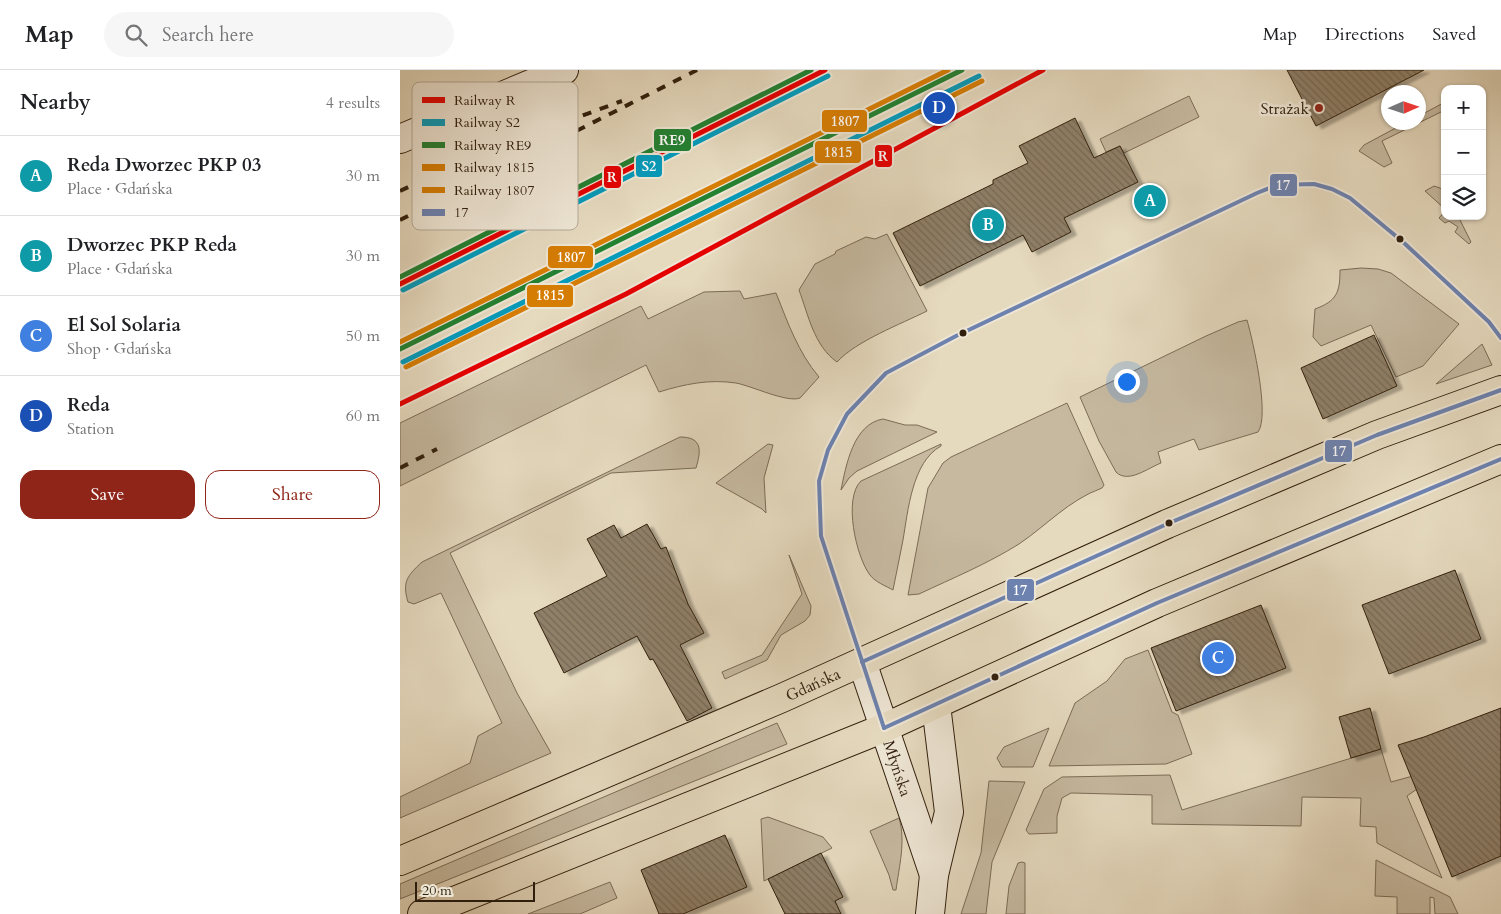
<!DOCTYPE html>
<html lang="en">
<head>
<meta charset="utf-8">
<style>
  body { margin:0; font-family:Cardo,serif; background:#f6f6f6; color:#202124 }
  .controls { position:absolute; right:15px; top:15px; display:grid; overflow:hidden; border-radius:10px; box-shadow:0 1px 4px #0004 }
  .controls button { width:45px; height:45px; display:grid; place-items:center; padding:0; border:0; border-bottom:1px solid #e0e0e0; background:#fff; color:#202124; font:25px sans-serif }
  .compass { position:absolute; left:981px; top:15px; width:45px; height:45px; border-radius:50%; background:#fff; box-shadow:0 1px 4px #0004; rotate:87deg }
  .scale { position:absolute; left:15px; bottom:12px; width:120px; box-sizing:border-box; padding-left:5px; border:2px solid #311f0d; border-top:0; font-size:14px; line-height:18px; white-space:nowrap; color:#311f0d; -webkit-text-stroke:4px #eee6d5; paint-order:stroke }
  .you { position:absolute; left:726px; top:311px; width:18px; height:18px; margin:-12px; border:4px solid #fff; border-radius:50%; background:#1a73e8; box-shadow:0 0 0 8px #1a73e833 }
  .badge { display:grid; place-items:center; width:32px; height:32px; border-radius:50%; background:#8f2418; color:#fff; font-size:16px; font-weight:700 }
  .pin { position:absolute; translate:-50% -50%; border:2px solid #fff; box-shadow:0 1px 5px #0006 }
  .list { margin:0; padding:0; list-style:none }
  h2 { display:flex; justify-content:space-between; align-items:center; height:65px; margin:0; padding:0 20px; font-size:21px }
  h2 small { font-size:16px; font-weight:400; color:#757577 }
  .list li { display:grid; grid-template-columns:32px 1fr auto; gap:15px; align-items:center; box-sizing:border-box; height:80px; padding:0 20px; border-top:1px solid #e0e0e0 }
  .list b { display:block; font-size:19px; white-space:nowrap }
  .list p { margin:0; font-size:16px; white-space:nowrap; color:#757577 }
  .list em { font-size:16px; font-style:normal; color:#757577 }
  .actions { display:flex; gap:10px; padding:15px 20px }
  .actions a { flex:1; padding:11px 0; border:1px solid #8f2418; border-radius:15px; text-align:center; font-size:18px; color:#8f2418 }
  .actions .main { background:#8f2418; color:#fff }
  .icon { flex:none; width:28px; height:28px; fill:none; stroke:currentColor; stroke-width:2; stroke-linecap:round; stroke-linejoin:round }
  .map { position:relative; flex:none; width:1101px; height:844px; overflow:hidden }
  header { display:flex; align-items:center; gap:30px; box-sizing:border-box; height:70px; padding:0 25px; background:#fff; border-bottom:1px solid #e0e0e0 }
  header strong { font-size:24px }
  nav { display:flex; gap:28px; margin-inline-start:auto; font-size:18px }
  .search { width:350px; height:45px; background:#f6f6f6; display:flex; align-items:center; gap:12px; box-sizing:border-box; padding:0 18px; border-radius:28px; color:#757577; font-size:19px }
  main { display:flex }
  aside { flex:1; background:#fff }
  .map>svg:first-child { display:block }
</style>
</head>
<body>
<header>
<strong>Map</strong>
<div class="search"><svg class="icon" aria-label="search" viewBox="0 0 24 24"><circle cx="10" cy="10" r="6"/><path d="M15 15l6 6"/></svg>Search here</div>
<nav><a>Map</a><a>Directions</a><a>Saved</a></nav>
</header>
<main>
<aside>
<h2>Nearby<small>4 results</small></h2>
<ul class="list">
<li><span class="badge" style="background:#0f9aa8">A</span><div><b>Reda Dworzec PKP 03</b><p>Place · Gdańska</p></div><em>30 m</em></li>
<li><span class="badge" style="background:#0f9aa8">B</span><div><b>Dworzec PKP Reda</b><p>Place · Gdańska</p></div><em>30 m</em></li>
<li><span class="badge" style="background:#3f7fe0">C</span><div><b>El Sol Solaria</b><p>Shop · Gdańska</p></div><em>50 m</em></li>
<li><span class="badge" style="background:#1a4fb4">D</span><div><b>Reda</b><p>Station</p></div><em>60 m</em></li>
</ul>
<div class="actions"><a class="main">Save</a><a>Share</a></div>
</aside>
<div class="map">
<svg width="1101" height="844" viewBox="0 0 1101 844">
  <defs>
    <pattern id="building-back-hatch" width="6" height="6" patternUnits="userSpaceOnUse" patternTransform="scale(1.25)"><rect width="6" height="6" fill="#8f8069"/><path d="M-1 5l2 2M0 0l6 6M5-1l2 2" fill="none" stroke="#756855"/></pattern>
    <filter id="shadow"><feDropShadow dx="5.5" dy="3" stdDeviation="1" flood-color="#0004"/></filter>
  </defs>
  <rect width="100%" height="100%" fill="#e5d9be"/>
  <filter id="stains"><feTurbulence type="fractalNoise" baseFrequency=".004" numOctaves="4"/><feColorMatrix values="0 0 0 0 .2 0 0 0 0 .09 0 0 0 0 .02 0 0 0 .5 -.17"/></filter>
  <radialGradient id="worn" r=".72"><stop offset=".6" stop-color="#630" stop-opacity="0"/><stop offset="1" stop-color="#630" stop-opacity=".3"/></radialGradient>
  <g fill="#c6b9a0" stroke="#7c6c56">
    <path d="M789 26 799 47 724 83 720 76 706 82 700 69Z"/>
    <path d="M1045 32V40L982 71 992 93 984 97 959 81 964 75 1005 53 1018 52 1019 46Z"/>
    <path d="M1034 116 1040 118 1045 122V139L1025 121Z"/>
    <path d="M1045 141V146H1058L1071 172 1069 174 1055 162 1058 157 1049 151 1045 153 1039 148Z"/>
    <path d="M487 164 527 241C501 254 456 271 437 292 414 276 408 244 399 220L415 194 435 184 436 181 466 167 475 169Z"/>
    <path d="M961 198 978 199 991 203 1059 254 1023 296 996 307 971 255 921 276 913 267 915 239C937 231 940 222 940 200Z"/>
    <path d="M340 221 344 229 376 223C388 253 398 282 419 307L400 328C387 333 352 316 336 313 309 309 285 314 259 322L246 295 0 416V353L241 236 248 249 304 222Z"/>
    <path d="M847 250C853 271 870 346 858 362L799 380 794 369 758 382 761 393C748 398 728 414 716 402L699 371 680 327 806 266 838 252Z"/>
    <path d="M1082 274 1092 295 1036 314Z"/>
    <path d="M667 333 704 415 702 418C669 430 647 455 619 474 587 494 553 508 519 524L508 525 528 418 543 393 551 387Z"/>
    <path d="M483 349 505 355H517L537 362 457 401 449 408 441 420C446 396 453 354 483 349Z"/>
    <path d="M280 367C303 367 301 381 296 398L211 403 50 483 117 623 151 683 0 748V727L70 693 78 666 102 653 41 523 14 534 8 532C2 512 7 506 22 492Z"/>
    <path d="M368 374 373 375 364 408 366 443 362 439 316 413Z"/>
    <path d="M541 374V376C512 392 508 441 503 470 500 487 496 503 493 520 486 516 475 512 470 505 456 487 443 428 461 411Z"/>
    <path d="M389 485 411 536 410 545 405 551 381 565 367 590 325 609 322 602 362 585 402 524Z"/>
    <path d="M748 580 772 642 778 645 792 684 766 694 649 696 675 633 707 611 725 589Z"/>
    <path d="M377 653 387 674 0 829V814Z"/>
    <path d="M649 658 633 697H602L597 688 604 677Z"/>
    <path d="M981 679 991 712 1013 706 1017 719 1007 726 1042 808 977 773 976 757 960 756 961 728 902 727 901 756 752 754V725L671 723 662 728 657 746V763L629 764 626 760 644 719 662 707 770 705 782 740Z"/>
    <path d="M589 711 625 712 592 792 586 844H561L581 783Z"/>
    <path d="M368 747 423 767 432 778 364 811 361 749Z"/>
    <path d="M499 748C506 771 499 797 496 820H493L489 805 470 761Z"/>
    <path d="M976 790 1050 827 1058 844H1035L1034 828 1030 827V844H997V827L975 826Z"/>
    <path d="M622 792 625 793V844H606L609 816 618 793Z"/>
    <path d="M210 812 217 828 180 844H128Z"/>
  </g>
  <g fill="url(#building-back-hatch)" stroke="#311f0d" filter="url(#shadow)">
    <path d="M887 0H1024L916 56Z"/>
    <path d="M675 48 694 88 720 76 738 112 664 148 671 162 632 182 623 165 520 216 493 163 593 114V110L628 93 619 76Z"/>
    <path d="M974 265 997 316 923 349 901 298Z"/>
    <path d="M247 454 261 479 266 477 288 534 304 563 280 575 312 638 287 651 253 589 250 590 237 566 164 603 134 543 207 506 187 469 214 455 221 468Z"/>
    <path d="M1055 500 1081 569 989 604 962 535Z"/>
    <path d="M861 535 886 598 776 641 751 578Z"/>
    <path d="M970 638 981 679 951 688 939 647Z"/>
    <path d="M1101 638V786L1052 807 998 675 1024 667Z"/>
    <path d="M325 765 347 817 283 844H259L241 800Z"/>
    <path d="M421 783 443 827 435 831 441 844H385L368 809Z"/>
  </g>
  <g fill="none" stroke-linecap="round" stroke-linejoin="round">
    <g stroke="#311f0d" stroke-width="30">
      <g id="secondary">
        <path d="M0 69 164 0"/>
        <path id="s1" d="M462 592 534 805"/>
        <path d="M530 844 534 805 549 742 536 635"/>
      </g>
    </g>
    <g stroke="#311f0d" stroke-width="30">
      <g id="primary">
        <path id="s2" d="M0 791 382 628 767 454 977 365 1101 320"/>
        <path d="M22 844 484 658 757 533 1101 389"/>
      </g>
    </g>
    <use href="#secondary" stroke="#eee6d5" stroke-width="28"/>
    <use href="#primary" stroke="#e5d9be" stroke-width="28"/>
    <g stroke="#311f0d" stroke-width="4" stroke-dasharray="9 9" stroke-linecap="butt">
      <path d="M0 121 81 83 222 31"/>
      <path d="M0 150 297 0"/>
      <path d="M0 398 37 379"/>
    </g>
    <g stroke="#eee6d5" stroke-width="8">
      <g id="bus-1">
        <path d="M462 592 767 454 977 365 1101 320"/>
        <path d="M484 658 421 466 419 411 428 380 447 344 486 303 556 266 857 123 877 115 914 114 932 119 950 128 1003 172 1089 252 1101 268"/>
        <path d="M484 658 757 533 1101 389"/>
      </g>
    </g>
    <use href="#bus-1" stroke="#6d82af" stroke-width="4"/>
    <g stroke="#eee6d5" stroke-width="9">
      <g id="rail-1">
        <path d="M0 214 425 0"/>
        <path d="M0 334 226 224 643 0"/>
      </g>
    </g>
    <g stroke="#eee6d5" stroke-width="9">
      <g id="rail-2">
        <path d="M3 220 428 6"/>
        <path d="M3 292 579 6"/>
      </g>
    </g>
    <g stroke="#eee6d5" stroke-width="9">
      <g id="rail-3">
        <path d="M0 207 411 0"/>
        <path d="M0 279 562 0"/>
      </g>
    </g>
    <g stroke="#eee6d5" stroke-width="9">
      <path id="rail-4" d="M6 297 582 11"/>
    </g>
    <g stroke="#eee6d5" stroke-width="9">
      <path id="rail-5" d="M0 272 548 0"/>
    </g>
    <use href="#rail-1" stroke="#e50000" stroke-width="5"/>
    <use href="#rail-2" stroke="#059bbb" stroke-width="5"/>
    <use href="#rail-3" stroke="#238132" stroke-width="5"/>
    <use href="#rail-4" stroke="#d67d03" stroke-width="5"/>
    <use href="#rail-5" stroke="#d67d03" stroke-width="5"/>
  </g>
  <circle fill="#8f2418" stroke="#eee6d5" stroke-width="2" cx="919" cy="38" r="5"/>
  <g fill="#311f0d" stroke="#eee6d5" stroke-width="2">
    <circle cx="1000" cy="169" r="4.5"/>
    <circle cx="563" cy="263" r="4.5"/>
    <circle cx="769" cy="453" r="4.5"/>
    <circle cx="595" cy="607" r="4.5"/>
  </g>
  <g text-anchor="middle" stroke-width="5" stroke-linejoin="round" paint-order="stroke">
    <g font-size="16" fill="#311f0d" stroke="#eee6d5" text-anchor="end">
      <text x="909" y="44">Strażak</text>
    </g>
    <g font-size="16" fill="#311f0d" stroke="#eee6d5">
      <text dy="6" stroke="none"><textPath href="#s2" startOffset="449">Gdańska</textPath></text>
      <text dy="6" stroke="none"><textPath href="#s1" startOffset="112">Młyńska</textPath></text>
    </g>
  </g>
  <rect x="12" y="12" width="166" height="148" rx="8" fill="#eee6d5" stroke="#b5aa99" stroke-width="1"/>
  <rect x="22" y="27" width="23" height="6" fill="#e50000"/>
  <rect x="22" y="49" width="23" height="7" fill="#059bbb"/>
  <rect x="22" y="72" width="23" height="6" fill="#238132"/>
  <rect x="22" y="94" width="23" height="7" fill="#d67d03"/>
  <rect x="22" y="117" width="23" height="6" fill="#d67d03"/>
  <rect x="22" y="139" width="23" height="7" fill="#6d82af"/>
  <g font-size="14" fill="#311f0d">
    <text x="54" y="35">Railway R</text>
    <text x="54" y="57">Railway S2</text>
    <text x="54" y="80">Railway RE9</text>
    <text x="54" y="102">Railway 1815</text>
    <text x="54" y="125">Railway 1807</text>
    <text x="54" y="147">17</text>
  </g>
  <g stroke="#eee6d5" stroke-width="2">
    <rect x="421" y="39" width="47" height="24" rx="5" fill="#d67d03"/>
    <rect x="253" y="58" width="39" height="24" rx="5" fill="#238132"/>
    <rect x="414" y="70" width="48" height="24" rx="5" fill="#d67d03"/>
    <rect x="474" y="74" width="19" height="24" rx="5" fill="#e50000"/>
    <rect x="235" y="84" width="28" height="24" rx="5" fill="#059bbb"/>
    <rect x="203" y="95" width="19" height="24" rx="5" fill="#e50000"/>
    <rect x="869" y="103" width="29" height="24" rx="5" fill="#6d82af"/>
    <rect x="147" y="175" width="47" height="24" rx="5" fill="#d67d03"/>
    <rect x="126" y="214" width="48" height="24" rx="5" fill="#d67d03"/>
    <rect x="924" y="369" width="29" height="24" rx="5" fill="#6d82af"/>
    <rect x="606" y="508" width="29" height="24" rx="5" fill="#6d82af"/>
  </g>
  <g font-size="14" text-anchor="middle" font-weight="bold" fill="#fff">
    <text x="445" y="56">1807</text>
    <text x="272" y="75">RE9</text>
    <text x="438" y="87">1815</text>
    <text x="483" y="91">R</text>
    <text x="249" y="101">S2</text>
    <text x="212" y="112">R</text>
    <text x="883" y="120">17</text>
    <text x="171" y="192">1807</text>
    <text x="150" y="230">1815</text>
    <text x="939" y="386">17</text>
    <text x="620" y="525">17</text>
  </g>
  <rect width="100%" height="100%" filter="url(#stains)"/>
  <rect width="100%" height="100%" fill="url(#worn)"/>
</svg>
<div class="controls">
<button>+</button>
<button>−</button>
<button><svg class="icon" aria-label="layers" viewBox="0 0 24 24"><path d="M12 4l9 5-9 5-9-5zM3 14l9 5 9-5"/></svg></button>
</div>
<svg class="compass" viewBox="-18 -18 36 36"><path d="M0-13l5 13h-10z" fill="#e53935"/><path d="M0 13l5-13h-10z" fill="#757577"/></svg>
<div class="scale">20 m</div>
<div class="you"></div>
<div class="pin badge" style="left:750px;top:131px;background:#0f9aa8">A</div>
<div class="pin badge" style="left:588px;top:155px;background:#0f9aa8">B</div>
<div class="pin badge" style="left:818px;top:588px;background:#3f7fe0">C</div>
<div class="pin badge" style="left:539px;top:38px;background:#1a4fb4">D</div>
</div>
</main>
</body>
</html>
